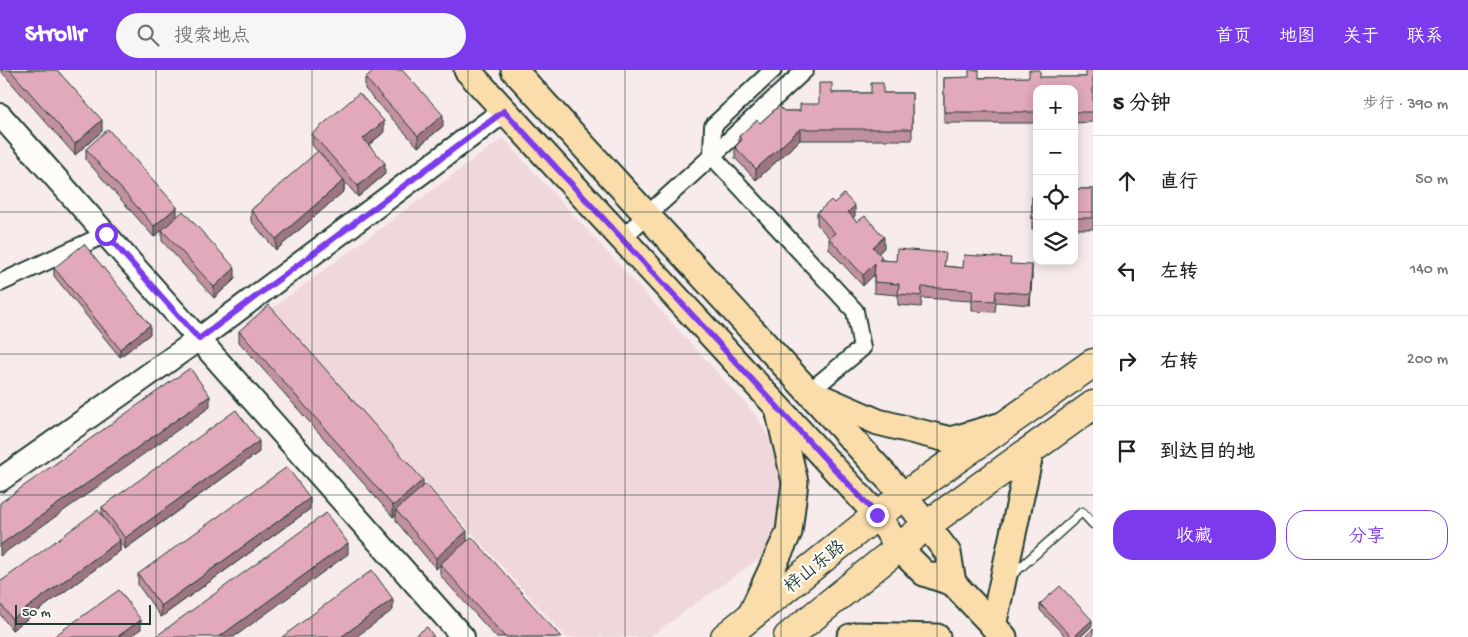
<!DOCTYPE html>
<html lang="zh">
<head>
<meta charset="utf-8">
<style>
  body { margin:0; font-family:"Gochi Hand","LXGW WenKai TC",sans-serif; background:#f6f6f6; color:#222 }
  .controls { position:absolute; right:15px; top:15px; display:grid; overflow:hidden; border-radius:10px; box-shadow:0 2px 12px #0003 }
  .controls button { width:45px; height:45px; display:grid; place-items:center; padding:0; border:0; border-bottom:1px solid #e0e0e0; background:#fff; color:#222; font:25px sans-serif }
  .scale { position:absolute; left:15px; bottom:12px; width:136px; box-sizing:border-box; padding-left:5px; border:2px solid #1f3d34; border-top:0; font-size:14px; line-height:18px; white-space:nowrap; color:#1f3d34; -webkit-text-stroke:4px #fdfcf7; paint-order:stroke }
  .stop { position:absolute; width:15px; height:15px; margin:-11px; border:4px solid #7c3aed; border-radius:50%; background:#fff }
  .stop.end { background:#7c3aed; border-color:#fff; box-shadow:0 1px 5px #0008 }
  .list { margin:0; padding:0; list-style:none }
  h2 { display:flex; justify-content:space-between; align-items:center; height:65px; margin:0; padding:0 20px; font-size:21px }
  h2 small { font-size:16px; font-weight:400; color:#767676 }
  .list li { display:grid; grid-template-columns:32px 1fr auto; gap:15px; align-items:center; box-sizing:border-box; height:90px; padding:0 20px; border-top:1px solid #e0e0e0 }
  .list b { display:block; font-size:19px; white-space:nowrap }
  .list em { font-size:16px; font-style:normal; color:#767676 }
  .actions { display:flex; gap:10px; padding:15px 20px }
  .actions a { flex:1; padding:11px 0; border:1px solid #7c3aed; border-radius:20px; text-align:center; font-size:18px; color:#7c3aed }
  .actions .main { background:#7c3aed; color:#fff }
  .icon { flex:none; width:28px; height:28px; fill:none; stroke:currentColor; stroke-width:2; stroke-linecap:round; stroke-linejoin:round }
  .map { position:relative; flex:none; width:1093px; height:567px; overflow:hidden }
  header { display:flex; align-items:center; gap:30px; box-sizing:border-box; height:70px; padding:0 25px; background:#7c3aed; color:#fff }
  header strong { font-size:24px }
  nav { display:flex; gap:28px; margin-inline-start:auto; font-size:18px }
  .search { width:350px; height:45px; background:#f6f6f6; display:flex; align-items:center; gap:12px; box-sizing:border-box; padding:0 18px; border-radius:28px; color:#767676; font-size:19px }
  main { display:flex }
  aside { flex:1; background:#fff }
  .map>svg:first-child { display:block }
</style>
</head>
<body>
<header>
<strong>Strollr</strong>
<div class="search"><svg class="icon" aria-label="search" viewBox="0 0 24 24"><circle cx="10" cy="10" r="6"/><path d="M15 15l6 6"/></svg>搜索地点</div>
<nav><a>首页</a><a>地图</a><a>关于</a><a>联系</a></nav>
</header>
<main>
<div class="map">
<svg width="1093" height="567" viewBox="0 0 1093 567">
  <rect width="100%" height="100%" fill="#f7ebeb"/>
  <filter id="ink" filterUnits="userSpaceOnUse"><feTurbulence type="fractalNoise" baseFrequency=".02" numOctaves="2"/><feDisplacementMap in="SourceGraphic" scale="10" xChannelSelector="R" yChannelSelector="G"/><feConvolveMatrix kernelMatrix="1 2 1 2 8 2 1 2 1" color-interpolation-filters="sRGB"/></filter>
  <g filter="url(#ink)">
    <path fill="#f0d7dc" d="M503 68 755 344 779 385 788 431 768 482 649 567H566L270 240Z"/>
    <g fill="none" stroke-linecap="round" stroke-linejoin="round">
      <g stroke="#1f3d34" stroke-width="11">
        <path id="lane" d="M1012 505 1082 442 1093 454"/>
      </g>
      <g stroke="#1f3d34" stroke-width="20">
        <g id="street">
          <path d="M805 0 712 86 855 241 862 278 809 322"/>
          <path d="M622 168 712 86 713 56 773 0"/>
          <path d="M0 213 106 164"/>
        </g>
      </g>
      <g stroke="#1f3d34" stroke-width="26">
        <g id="secondary">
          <path d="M0 45 463 567"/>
          <path d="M0 410 199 269 504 41"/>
        </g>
      </g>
      <g stroke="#1f3d34" stroke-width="29">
        <g id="primary">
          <path d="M467 0 877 445 899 478 924 503 953 513 1004 567"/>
          <path d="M514 0 904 426 948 483 953 513"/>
          <path d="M816 325 878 352 951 370 999 356"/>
          <path d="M749 548 789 462 795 412 778 339"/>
          <path d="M993 556 1031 380"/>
          <path d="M850 567 858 565 937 567"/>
        </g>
      </g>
      <g stroke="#1f3d34" stroke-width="31">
        <g id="highway">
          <path d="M725 567 877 445 1093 293"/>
          <path d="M788 567 927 455 1093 335"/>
        </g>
      </g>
      <use href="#lane" stroke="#fdfcf7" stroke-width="8"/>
      <use href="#street" stroke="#fdfcf7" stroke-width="16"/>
      <use href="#secondary" stroke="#fdfcf7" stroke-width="22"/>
      <use href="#primary" stroke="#fbddab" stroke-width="25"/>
      <use href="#highway" stroke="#fbddab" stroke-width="28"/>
    </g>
    <g fill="#c2919f" stroke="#1f3d34">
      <path d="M0 0H57L102 61 75 85Z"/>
      <path d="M1093 0V52L1074 53V19H1037V53H944V8L1086 7Z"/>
      <path d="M365 8 443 56 418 77 365 19Z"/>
      <path d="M832 23H912V70H800L756 110 735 88V77L739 74V66L760 53 784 41H800L819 34Z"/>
      <path d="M384 62 369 75 385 104 358 127 344 111V121L276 180 251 151V140L318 82 312 75V64Z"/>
      <path d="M86 79 177 147 235 209 214 228 162 171V160L154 167 86 90Z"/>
      <rect x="1074" y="119" width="19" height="40"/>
      <rect x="1032" y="127" width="5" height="32"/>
      <path d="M834 133 855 146 853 148 884 178 878 183 882 190 963 198 1011 194 1032 206 1030 235 996 232 995 242 972 241V231L922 228 921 237 898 235V225L874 223V205L863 216 829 179V168L817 154V143Z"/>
      <path d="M54 198 150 264 120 287 54 206Z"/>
      <path d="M239 261 423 417 467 471 561 567H496L440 505V495L436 499 396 451V445L393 447 239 272Z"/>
      <path d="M259 382 125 479 120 473V481L12 560 0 544V512L102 445V437Z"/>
      <path d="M310 439 161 547 138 515V504Z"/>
      <path d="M1040 534 1092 556 1080 567H1066L1040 540Z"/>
    </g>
    <g fill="#9e7682" stroke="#1f3d34">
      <path d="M443 45V56L418 77V66Z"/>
      <path d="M102 50V61L75 85V74Z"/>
      <path d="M384 51V62L363 80V69Z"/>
      <path d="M800 59V70L756 110V99Z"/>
      <path d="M385 93V104L358 127V116Z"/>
      <path d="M344 110V121L276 180V169Z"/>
      <path d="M855 136V146L848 153V142Z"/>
      <path d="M177 137V148L154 167V156Z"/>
      <path d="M884 167V178L873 188V177Z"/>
      <path d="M875 193V204L863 216V205Z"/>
      <path d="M1032 195V206L1030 235V224Z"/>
      <path d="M235 198V209L214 228V217Z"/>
      <path d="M150 255V264L120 287V279Z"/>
      <path d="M210 326V337L0 486V475Z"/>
      <path d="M259 371V382L125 479V468Z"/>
      <path d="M423 410V421L396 440V445L393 447V436Z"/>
      <path d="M310 428V439L161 547V536Z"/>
      <path d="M467 461V472L436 499V488Z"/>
      <path d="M120 470V481L12 560V549Z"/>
      <path d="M348 473V484L234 567H219Z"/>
      <path d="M393 529V540L356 567H341Z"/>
      <path d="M141 550V559L129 567H117Z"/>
      <path d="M1092 550V556L1080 567H1074Z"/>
    </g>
    <g fill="#e1a9b9" stroke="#1f3d34">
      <path d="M10 0H57L102 50 75 74Z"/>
      <path d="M374 0H402L443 45 418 66 365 8Z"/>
      <path d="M969 0H979V8L1029 7V0H1040V7H1086V0H1093V42H1074V19H1037V42H944V8L969 7Z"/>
      <path d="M819 13H832V23H871V13H883V23H912V59H800L756 99 735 77 742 70 739 66 757 50 760 53 779 36 784 41H800V34H819Z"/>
      <path d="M359 23 384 51 363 69 385 93 358 116 312 64Z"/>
      <path d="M108 59 177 137 154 156 86 79Z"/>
      <path d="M318 81 344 110 276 169 251 140Z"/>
      <rect x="1074" y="119" width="19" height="29"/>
      <path d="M844 124 855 136 848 142 857 152 865 146 884 167 873 177 882 187 879 190 896 191 897 179 946 183 944 196 963 198 964 185 1011 188 1010 194 1032 195 1030 224 996 221 995 231 972 230 973 220 922 217 921 226 898 224 899 214 874 212 875 193 863 205 829 168 835 163 817 143 831 130 834 133Z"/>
      <rect x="1032" y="127" width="5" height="21"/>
      <path d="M183 141 235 198 214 217 162 160Z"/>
      <path d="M84 174 150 255 120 279 54 198Z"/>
      <path d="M269 235 423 410 393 436 239 261Z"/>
      <path d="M190 298 210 326 0 475V433Z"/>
      <path d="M236 340 259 371 125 468 102 437Z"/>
      <path d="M287 397 310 428 161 536 138 504Z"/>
      <path d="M426 414 467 461 436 488 396 440Z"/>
      <path d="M98 440 120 470 12 549 0 533V512Z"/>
      <path d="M326 443 348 473 219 567H155Z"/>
      <path d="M472 467 561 567H505L440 494Z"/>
      <path d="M372 500 393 529 341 567H282Z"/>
      <path d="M1060 516 1092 550 1074 567H1072L1040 534Z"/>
      <path d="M119 520 141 550 117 567H53Z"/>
      <path d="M427 557 434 567H413Z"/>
      <path d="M1093 559V567H1085Z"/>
    </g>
  </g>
  <g fill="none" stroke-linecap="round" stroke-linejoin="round" filter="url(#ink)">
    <path stroke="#7c3aed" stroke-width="6" d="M106 164 199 269 504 41 877 445"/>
  </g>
  <path fill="none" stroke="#1f3d34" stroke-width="1" stroke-opacity="0.55" d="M156 0V567M312 0V567M468 0V567M625 0V567M781 0V567M937 0V567M0 142H1037M1074 142H1093M0 284H1093M0 425H1093"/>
  <g text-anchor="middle" stroke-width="4.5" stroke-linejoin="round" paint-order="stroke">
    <g font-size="18" fill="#1f3d34" stroke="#fdfcf7">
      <text transform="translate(814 496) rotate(-39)" y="6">梓山东路</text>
    </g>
  </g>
</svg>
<div class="controls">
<button>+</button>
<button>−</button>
<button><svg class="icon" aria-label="locate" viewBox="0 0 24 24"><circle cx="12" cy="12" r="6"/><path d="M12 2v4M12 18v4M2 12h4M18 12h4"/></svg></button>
<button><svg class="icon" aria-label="layers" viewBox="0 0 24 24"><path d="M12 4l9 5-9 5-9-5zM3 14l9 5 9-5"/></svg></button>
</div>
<div class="scale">50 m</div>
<div class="stop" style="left:106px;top:164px"></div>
<div class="stop end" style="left:877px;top:445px"></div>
</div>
<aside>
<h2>5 分钟<small>步行 · 390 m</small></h2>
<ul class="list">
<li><svg class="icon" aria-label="ahead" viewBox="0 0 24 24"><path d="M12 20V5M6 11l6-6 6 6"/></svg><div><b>直行</b></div><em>50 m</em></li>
<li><svg class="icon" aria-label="left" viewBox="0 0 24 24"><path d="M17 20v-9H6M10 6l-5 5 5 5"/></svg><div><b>左转</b></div><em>140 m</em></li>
<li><svg class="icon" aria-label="right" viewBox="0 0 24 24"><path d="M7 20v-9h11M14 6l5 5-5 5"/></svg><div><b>右转</b></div><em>200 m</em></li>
<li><svg class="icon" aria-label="arrive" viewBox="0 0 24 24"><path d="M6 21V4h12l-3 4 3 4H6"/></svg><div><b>到达目的地</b></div></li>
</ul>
<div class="actions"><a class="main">收藏</a><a>分享</a></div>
</aside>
</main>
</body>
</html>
